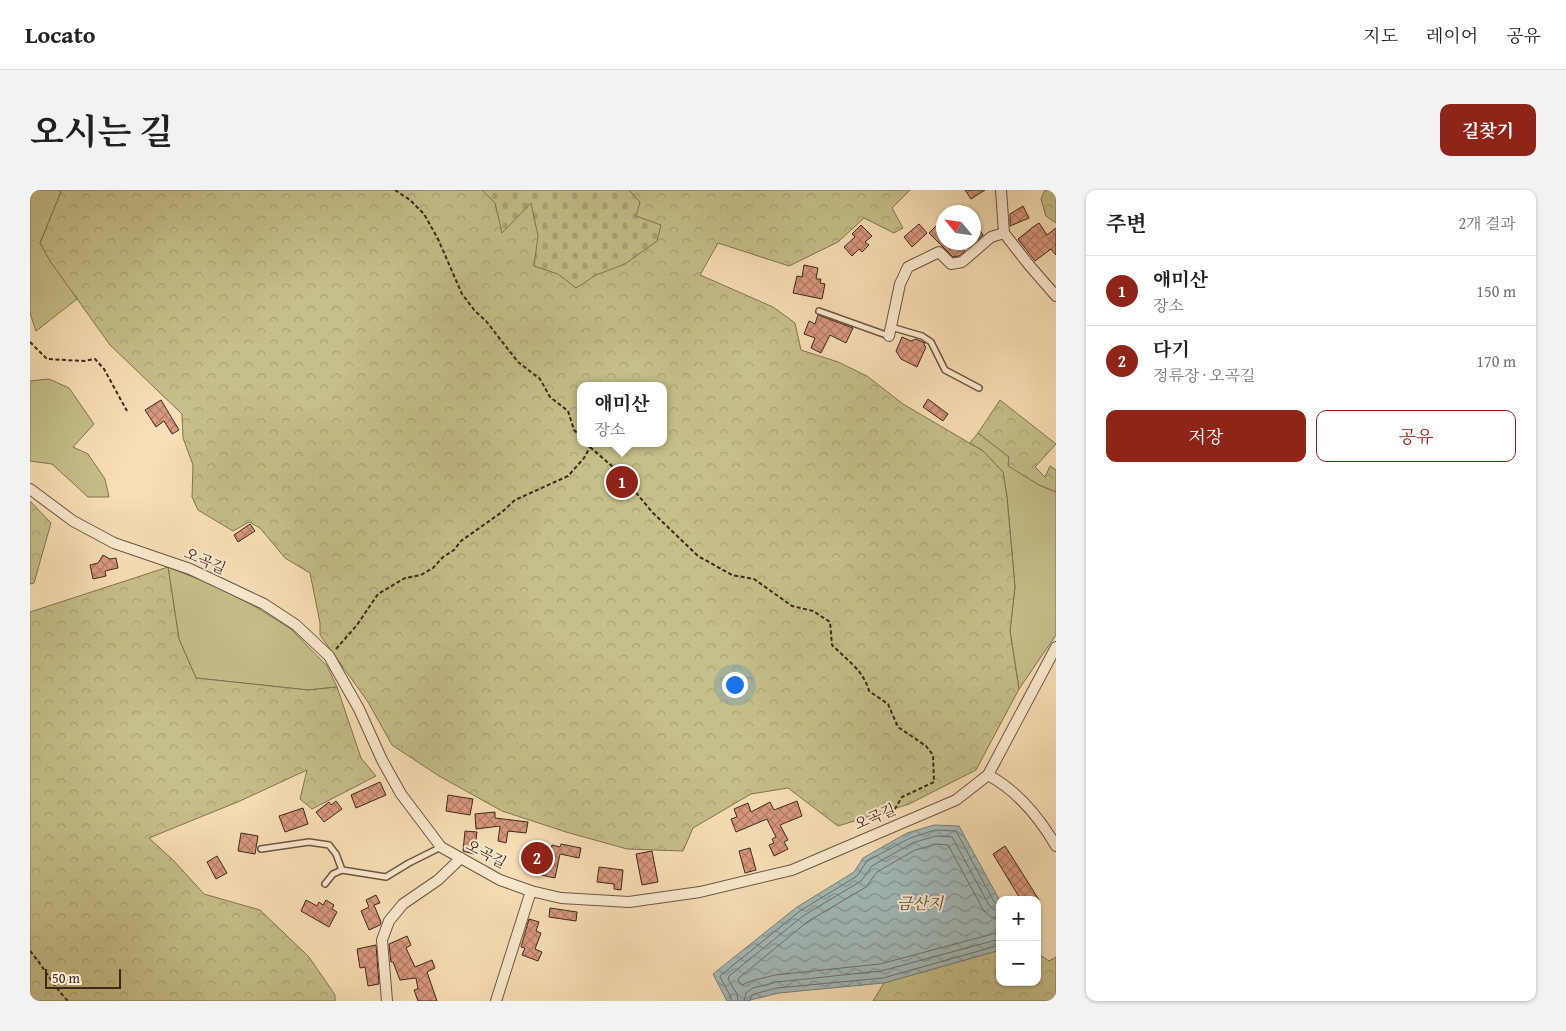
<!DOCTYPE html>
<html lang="ko">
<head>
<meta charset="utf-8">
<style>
  body { margin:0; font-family:"Gentium Book Plus","Noto Serif KR",serif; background:#f2f2f2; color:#202124 }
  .controls { position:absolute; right:15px; bottom:15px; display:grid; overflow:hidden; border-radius:10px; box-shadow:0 1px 4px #0004 }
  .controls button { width:45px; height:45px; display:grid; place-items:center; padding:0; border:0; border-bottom:1px solid #e0e0e0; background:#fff; color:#202124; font:25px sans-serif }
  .compass { position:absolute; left:906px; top:15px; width:45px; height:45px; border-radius:50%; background:#fff; box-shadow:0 1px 4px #0004; rotate:299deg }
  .scale { position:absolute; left:15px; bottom:12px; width:76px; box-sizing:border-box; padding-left:5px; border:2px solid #3f271c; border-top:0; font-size:14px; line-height:18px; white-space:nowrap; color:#3f271c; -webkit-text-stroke:4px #faead0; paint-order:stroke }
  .you { position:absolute; left:704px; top:494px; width:18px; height:18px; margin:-12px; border:4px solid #fff; border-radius:50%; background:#1a73e8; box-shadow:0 0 0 8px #1a73e833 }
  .badge { display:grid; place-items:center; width:32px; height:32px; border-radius:50%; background:#8f2418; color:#fff; font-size:16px; font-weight:700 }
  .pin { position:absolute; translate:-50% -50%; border:2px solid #fff; box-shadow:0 1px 5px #0006 }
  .popup { position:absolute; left:547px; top:192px; width:90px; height:65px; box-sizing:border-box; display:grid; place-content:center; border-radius:10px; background:#fff; filter:drop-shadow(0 1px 4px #0005); font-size:16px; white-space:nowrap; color:#757577 }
  .popup b { font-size:19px; color:#202124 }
  .popup::after { content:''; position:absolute; left:50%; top:100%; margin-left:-10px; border:10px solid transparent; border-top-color:#fff }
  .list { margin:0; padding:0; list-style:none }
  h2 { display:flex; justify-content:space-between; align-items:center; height:65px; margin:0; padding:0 20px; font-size:21px }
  h2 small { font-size:16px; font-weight:400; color:#757577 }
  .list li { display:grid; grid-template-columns:32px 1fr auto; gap:15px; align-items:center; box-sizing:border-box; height:70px; padding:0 20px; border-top:1px solid #e0e0e0 }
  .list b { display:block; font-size:19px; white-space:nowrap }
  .list p { margin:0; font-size:16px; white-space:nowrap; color:#757577 }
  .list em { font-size:16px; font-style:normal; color:#757577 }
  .actions { display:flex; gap:10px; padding:15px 20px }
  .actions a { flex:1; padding:11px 0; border:1px solid #8f2418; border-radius:10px; text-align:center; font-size:18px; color:#8f2418 }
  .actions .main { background:#8f2418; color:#fff }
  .map { position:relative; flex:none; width:1026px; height:811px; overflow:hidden; border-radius:10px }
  header { display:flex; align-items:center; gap:30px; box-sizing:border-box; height:70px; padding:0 25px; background:#fff; border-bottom:1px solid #e0e0e0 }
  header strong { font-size:24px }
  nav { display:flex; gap:28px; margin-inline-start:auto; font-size:18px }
  .intro { display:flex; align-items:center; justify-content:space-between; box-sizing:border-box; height:120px; padding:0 30px }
  h1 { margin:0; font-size:35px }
  .button { padding:12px 22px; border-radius:10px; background:#8f2418; color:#fff; font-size:18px; font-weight:700 }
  main { display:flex; gap:30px; padding:0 30px }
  aside { flex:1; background:#fff; border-radius:10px; box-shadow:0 1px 4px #0004 }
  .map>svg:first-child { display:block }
</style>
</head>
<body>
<header>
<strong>Locato</strong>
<nav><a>지도</a><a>레이어</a><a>공유</a></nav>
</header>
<div class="intro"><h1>오시는 길</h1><a class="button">길찾기</a></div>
<main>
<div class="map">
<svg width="1026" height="811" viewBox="0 0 1026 811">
  <defs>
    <pattern id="forest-crowns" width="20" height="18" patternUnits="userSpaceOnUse" patternTransform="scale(1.25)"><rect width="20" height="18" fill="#c5bf89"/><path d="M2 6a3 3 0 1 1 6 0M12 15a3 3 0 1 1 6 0" fill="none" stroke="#aaa476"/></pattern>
    <pattern id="cemetery-stones" width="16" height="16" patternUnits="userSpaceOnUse" patternTransform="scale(1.25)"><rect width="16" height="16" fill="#c5bf89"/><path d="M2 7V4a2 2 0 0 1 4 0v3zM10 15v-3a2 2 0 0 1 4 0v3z" fill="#aaa476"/></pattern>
    <pattern id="water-waves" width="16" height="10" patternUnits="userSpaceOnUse" patternTransform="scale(1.25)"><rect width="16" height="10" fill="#a2bab9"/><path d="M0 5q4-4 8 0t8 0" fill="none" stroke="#859796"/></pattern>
    <pattern id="building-cross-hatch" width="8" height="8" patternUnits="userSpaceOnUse" patternTransform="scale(1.25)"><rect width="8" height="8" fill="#d9997f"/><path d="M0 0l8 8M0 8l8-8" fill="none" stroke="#b17d67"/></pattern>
  </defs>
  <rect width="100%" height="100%" fill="#f8dfb7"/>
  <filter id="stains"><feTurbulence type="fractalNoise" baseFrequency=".004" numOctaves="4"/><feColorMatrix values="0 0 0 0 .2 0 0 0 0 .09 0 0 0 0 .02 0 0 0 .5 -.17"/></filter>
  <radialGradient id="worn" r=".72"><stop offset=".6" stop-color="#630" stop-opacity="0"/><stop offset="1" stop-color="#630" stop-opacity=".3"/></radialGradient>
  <g fill="#c5bf89" stroke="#827352">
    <path d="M0 0H28L31 2 10 53 47 109 6 141 0 123Z"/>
    <path d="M19 189 39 198 64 234 43 257 58 264 75 289 79 307H58L22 274 0 271V191Z"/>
    <path d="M948 243 979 267 1009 295 1026 302V445L989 499 980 441 985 397 977 307 973 282 953 261 940 253Z"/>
    <path d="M138 377 183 395 224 416 261 439 297 476 307 497 278 500 166 488 149 449Z"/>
  </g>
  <g fill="url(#forest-crowns)" stroke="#827352" fill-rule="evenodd">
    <path d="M28 0H880L862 18 873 38 864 43 834 28 808 52 759 76 688 53 670 85 743 117 765 133 771 160 808 172 837 186 873 214 953 261 973 282 977 307 985 397 980 441 989 499 946 580 879 614 808 636 758 598 721 604 663 638 653 661 597 659 536 642 472 621 409 586 362 555 338 512 290 445V433L280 383 255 368 230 338 219 332 203 341 168 320 162 307 163 275 153 248 152 224 80 155 20 71 10 53 31 2ZM551 196H633V253H551Z"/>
    <path d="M1015 0H1026V33L1016 26 1011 9Z"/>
    <path d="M970 210 1026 254 1005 277 1015 287 1020 276 1026 280V302L1009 295 978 276 979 267 948 243Z"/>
    <path d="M0 311 21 333 4 393 0 394Z"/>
    <path d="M138 377 149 449 166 488 278 500 307 497 331 568 346 586 282 619 270 609 277 580 210 611 119 648 144 671 174 704 230 720 279 767 305 805V811H0V422Z"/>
    <path d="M970 760V792H1007V763L1019 771 1026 767V811H843L854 793Z"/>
  </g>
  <path fill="url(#cemetery-stones)" stroke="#827352" d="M452 0H599L610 12 606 26 631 35 627 51 595 74 566 85 546 98 528 84 504 76 508 46 501 13 472 43 465 13Z"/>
  <path fill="url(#water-waves)" stroke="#7a7f7a" d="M904 635 929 636 970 711V760L854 793 749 803 716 811H697L683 784 767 717 824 682 833 668 877 643Z"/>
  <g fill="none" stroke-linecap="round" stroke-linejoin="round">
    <g stroke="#70706a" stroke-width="1">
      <path d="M970 728 961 727 954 721 918 655 907 654 885 660 847 682 836 697 777 732 709 788 708 790 712 795 721 791 745 785 850 774 970 742"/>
      <path d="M701 811V807L690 787 691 785 770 721 827 686 837 671 880 648 905 640 926 641 964 712 970 715"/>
      <path d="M708 811 707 804 698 789 699 786 773 726 831 691 842 676 882 653 906 646 922 647 959 715 963 719 970 721"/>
      <path d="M714 811 716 803 723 798 747 792 851 781 970 749"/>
      <path d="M720 811 721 807 724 804 747 798 853 788 970 755"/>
    </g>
  </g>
  <g fill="url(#building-cross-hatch)" stroke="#3f271c">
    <path d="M935 0H955L941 9Z"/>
    <path d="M993 16 999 28 980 36V24Z"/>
    <path d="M914 28V52H927L935 61 929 66 923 67 899 43Z"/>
    <path d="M944 32 953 45 946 51 944 47Z"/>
    <path d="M1009 33 1017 45 1026 38V65L1021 59 1005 71 988 49 1003 37Z"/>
    <path d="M889 34 897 43 882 57 874 47Z"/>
    <path d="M831 35 842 46 835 52 839 55 832 62 829 59 822 66 814 57 825 47 822 44Z"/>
    <path d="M774 75 788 78 786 89H791L790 93 795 94 792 109 763 103 767 86 772 87Z"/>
    <path d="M788 125 823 138 816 153 800 145 791 163 781 158 785 148 774 144 779 131 785 134Z"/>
    <path d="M872 147 881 151 886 149 895 153 894 155 896 157 887 177 871 169 866 161Z"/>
    <path d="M898 209 918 224 913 231 893 217Z"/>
    <path d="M131 210 149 240 142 244 134 231 126 237 115 220Z"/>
    <path d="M220 334 225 341 208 352 204 345Z"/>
    <path d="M73 365 80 369 86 368 88 378 75 381 76 386 63 389 60 375 68 373Z"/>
    <path d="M350 592 356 605 326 618 321 605Z"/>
    <path d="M418 605 443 609 440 625 416 621Z"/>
    <path d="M306 611 312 619 294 632 286 622 299 612 301 615Z"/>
    <path d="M767 611 772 626 750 635 758 650 754 652 758 659 744 666 739 655 744 653 742 649 746 647 737 629 706 642 701 629 707 627 704 619 718 613 721 622 740 612 744 620Z"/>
    <path d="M273 618 278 634 255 642 249 626Z"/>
    <path d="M465 622V628L498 632 496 643 478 641 476 653 468 651 470 636 446 639 445 624Z"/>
    <path d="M435 641 447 642 444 664 433 661Z"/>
    <path d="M211 643 228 646 225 664 208 661Z"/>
    <path d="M531 654 551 658 549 668 530 664 525 688 511 685 516 662 520 663 522 655 530 657Z"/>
    <path d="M975 656 989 678 1009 710H991L963 664Z"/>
    <path d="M720 658 726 680 715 683 709 661Z"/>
    <path d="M622 661 628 692 612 695 606 664Z"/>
    <path d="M187 666 197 683 186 689 177 672Z"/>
    <path d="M569 677 593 680 591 700 584 699V694L567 692Z"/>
    <path d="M346 705 350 713 344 715 351 732 350 735 339 740 331 721 339 717 336 710Z"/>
    <path d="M276 710 287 716 289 712 293 715 296 710 304 715 302 719 307 722 299 737 271 721Z"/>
    <path d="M520 718 547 722 546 731 519 727Z"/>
    <path d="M499 729 509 732 506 741 511 743 505 759 512 762 508 771 492 765 495 758 491 757Z"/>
    <path d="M377 746 381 755 376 758 385 777 402 770 405 778 397 782 407 811H388L384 800 388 799 386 788 370 790 363 772H361L359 754Z"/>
    <path d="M346 755 349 794 338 796 335 777 330 778 327 759Z"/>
  </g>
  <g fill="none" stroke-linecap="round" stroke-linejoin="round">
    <g stroke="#6d5543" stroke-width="8">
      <g id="service">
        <path d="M789 121 859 146"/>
        <path d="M861 137 892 146 901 152 915 180 949 198"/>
        <path d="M231 659 279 652 299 655 306 664 312 680"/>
        <path d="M295 694 303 684 312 680 356 687 379 673 411 657"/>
      </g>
    </g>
    <g stroke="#6d5543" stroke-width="12">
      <g id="minor">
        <path d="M971 0 974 43 999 75 1026 106"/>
        <path d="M859 146 870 94 878 77 909 62 921 74 932 72 961 47 974 43"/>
        <path d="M0 299 43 331 84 353 160 379 234 414 266 435 299 466 329 519 352 570 371 604 411 657 470 690 501 701 531 708 599 712 670 702 762 680 926 610 958 585C988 601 1009 627 1026 656"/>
        <path d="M958 585 1026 457"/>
        <path d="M357 811 352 750 359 731 373 714 408 690 431 668"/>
        <path d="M466 811 501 701"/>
      </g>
    </g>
    <g stroke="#3f271c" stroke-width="2" stroke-dasharray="4 2.5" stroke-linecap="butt">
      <path d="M365 0 380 10 394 24 408 49 432 104 445 121 456 131 488 172 510 189 520 207 538 221 544 240 551 247"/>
      <path d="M0 152 17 169 54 171 65 169 74 179 97 221"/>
      <path d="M560 257 590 283 622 322 668 366 702 385 724 389 762 416 783 421 800 432 802 455C816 469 834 481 839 501L858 514 868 537 896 556 903 565 904 592 872 607 860 627"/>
      <path d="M306 459 327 435 348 404 375 388 391 385 403 378 413 367 424 360 431 351 472 322 485 310 538 286 554 268 560 257 557 253"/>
      <path d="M0 761C14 777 23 796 38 811"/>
    </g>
    <use href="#service" stroke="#faead0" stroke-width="5"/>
    <use href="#minor" stroke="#faead0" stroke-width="10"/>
  </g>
  <g text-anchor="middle" stroke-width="4" stroke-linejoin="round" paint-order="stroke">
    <g font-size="15" fill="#3f271c" stroke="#faead0">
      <text transform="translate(175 371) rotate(23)" y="5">오곡길</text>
      <text transform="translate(845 627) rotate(-23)" y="5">오곡길</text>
      <text transform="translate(456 664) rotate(28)" y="5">오곡길</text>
    </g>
    <g font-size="16" font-style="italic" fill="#584c43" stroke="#faead0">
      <text x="890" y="719">금산지</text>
    </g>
  </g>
  <rect width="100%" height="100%" filter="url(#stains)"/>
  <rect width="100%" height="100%" fill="url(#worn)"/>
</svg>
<div class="controls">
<button>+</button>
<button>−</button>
</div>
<svg class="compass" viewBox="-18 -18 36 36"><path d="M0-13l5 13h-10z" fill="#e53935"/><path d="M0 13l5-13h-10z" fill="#757577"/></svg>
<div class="scale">50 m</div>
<div class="you"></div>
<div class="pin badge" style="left:592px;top:292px">1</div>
<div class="popup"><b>애미산</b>장소</div>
<div class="pin badge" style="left:507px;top:668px">2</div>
</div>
<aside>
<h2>주변<small>2개 결과</small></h2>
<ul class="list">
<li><span class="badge">1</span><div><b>애미산</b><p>장소</p></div><em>150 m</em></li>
<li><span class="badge">2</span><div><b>다기</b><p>정류장 · 오곡길</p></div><em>170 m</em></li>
</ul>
<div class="actions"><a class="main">저장</a><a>공유</a></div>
</aside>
</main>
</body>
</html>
